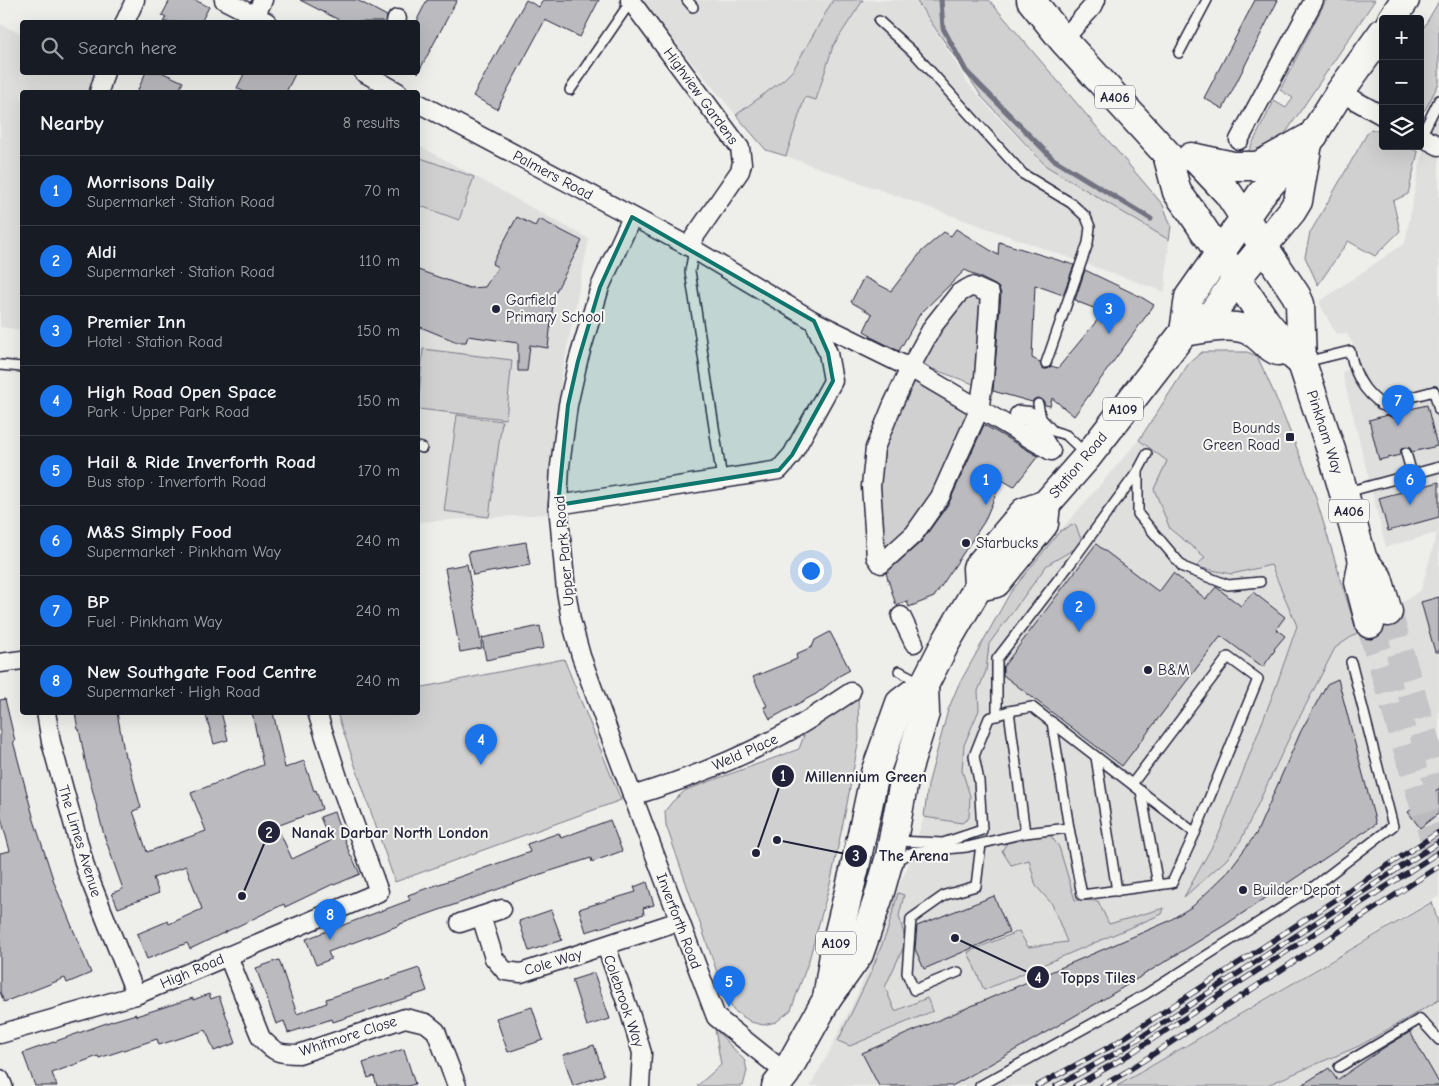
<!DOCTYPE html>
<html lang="en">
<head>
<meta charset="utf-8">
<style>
  body { margin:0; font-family:"Comic Neue",sans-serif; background:#20242c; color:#f1f3f6 }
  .controls { position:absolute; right:15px; top:15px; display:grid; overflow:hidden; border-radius:5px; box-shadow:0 5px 20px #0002 }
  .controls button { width:45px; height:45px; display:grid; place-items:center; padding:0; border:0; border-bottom:1px solid #363941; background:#171b24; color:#f1f3f6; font:25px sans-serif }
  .you { position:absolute; left:810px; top:570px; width:18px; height:18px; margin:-12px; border:4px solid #fff; border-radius:50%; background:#1a73e8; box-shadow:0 0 0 8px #1a73e833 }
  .badge { display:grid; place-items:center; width:32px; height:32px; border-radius:50%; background:#1a73e8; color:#fff; font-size:16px; font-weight:700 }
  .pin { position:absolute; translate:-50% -41px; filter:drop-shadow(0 1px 2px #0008) }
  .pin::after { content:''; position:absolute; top:26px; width:18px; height:15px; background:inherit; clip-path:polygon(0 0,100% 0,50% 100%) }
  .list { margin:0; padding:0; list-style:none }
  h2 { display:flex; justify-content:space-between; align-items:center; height:65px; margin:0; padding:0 20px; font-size:21px }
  h2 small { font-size:16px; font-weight:400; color:#9ea1a6 }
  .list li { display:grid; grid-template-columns:32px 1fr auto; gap:15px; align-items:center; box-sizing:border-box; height:70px; padding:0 20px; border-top:1px solid #363941 }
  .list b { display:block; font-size:19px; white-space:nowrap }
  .list p { margin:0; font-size:16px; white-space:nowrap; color:#9ea1a6 }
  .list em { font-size:16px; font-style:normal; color:#9ea1a6 }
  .icon { flex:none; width:28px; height:28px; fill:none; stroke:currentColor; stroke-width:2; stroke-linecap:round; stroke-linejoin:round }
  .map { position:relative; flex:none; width:1439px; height:1086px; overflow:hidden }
  .search { position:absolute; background:#171b24; box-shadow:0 5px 20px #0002; left:20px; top:20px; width:400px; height:55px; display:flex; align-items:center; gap:12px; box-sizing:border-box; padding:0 18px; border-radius:5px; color:#9ea1a6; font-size:19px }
  .panel { position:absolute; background:#171b24; box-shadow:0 5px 20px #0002; left:20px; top:90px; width:400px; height:625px; border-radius:5px }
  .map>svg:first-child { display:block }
</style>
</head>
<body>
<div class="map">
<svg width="1439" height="1086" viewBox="0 0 1439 1086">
  <rect width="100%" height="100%" fill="#eeeeeb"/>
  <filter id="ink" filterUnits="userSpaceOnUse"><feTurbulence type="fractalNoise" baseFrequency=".02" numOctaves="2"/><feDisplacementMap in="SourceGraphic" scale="10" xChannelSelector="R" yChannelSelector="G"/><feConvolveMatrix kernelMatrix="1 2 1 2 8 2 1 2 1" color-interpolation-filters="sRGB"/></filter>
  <g filter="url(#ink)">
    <g fill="#dfdfde">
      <path d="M639 0H833L793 70 783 80 736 115Z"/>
      <path d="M863 0H917L967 82 991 110 1045 166 1169 240 1165 292 786 156 805 97 816 100 833 46Z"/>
      <path d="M0 24 22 34V72L94 73 89 92H22V330L0 327Z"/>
      <path d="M1439 104V896L1117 1086H810L828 1054 857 995 883 933 897 888 906 871 924 817 928 785 948 710 958 686 1010 593 1060 531 1139 440 1167 461 1170 529 1205 557 1196 566 1232 574 1271 565 1297 626 1275 689 1219 834 1185 896 1241 840 1291 734 1335 648 1421 590 1437 533 1386 547 1342 372 1361 366 1358 353 1347 334 1335 333 1319 302 1405 243 1419 168 1434 114Z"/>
      <path d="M418 145 589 239 561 379 563 442 548 514 418 522Z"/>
      <path d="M1439 1000V1086H1265L1359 1046Z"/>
    </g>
    <g fill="#d0d0d1" stroke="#797986">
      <path d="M833 0H863L833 46 816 100 805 97 786 156 766 150 736 115 783 80 793 70Z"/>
      <path d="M916 0H989L1163 205 1171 226 1169 240 1046 166 982 97Z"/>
      <path d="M1326 0H1375L1287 131 1268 150 1248 152 1274 101 1286 108 1293 98 1280 90Z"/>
      <path d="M1439 1V83L1425 110 1420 111V34Z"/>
      <path d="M1371 129 1383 133V146H1407L1418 152 1408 194 1393 201 1400 231 1375 256 1348 241 1318 285 1305 257 1310 233 1368 132Z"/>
      <path d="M418 157 474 177 459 220 418 205Z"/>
      <path d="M966 289 979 295 984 305 979 386 922 365 947 310Z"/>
      <path d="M423 349 512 360 506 419 418 409Z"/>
      <path d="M1202 352H1247L1257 356 1274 393 1312 485 1357 633 1335 648 1291 734 1241 840 1226 860 1184 897 1219 834 1275 689 1297 626 1271 565 1232 574 1196 567 1205 557 1170 529 1154 489 1167 461 1139 440 1189 363Z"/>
      <path d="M915 381 975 414 930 511 879 560 873 475 907 386Z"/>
      <path d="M457 415 502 421 489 517 444 511Z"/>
      <path d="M1075 524 1083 544 1047 565 989 644 986 671 978 691 979 710 964 745 962 770 970 796 969 818 962 823 924 817 928 785 948 710 958 686 1010 593 1060 531Z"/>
      <path d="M564 659 621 800 395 882 337 713 418 712V688Z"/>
      <path d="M858 695 859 739 847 804 831 880 809 960 791 1010 776 1022 763 1025 751 1022 733 1010 720 981 666 825 665 811 672 802 686 790 799 749 807 727Z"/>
      <path d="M1050 835 1059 847 1075 900 1098 901 1109 924 1164 908 1162 914 984 990 968 952 1019 931 1028 947 1067 942 1052 904 1036 886 1029 860 1011 865 1002 851 1008 841Z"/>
      <path d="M898 893 904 895 899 916 906 942 885 987 895 1011 927 998 933 1011 850 1046 838 1041 871 972 887 932Z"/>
      <path d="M1432 902 1439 926V1000L1359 1046 1265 1086H1117Z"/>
      <path d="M715 1029 745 1061 747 1071 743 1086H697L721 1065Z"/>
    </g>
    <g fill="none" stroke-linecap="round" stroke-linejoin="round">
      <path stroke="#727281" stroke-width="5" d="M941 0 943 28 966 71 1053 159 1151 219"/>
    </g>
    <g fill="#bbbbbf" stroke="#22223b">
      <path d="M170 0H195L209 7 201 22H163L166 17 162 15Z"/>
      <path d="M300 0H357L387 16 386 22H343Z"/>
      <path d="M427 0H457L418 73V18Z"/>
      <path d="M526 0 539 7 543 0H599L580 37 545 20 497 109 473 96Z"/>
      <path d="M1255 0H1278L1223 109 1204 98Z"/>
      <path d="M146 72H161L183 82 178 92H137Z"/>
      <path d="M245 72H296L286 92H244L237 88Z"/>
      <path d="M517 217 535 226 539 219 582 241 554 295 548 348 530 345 527 371H518V343L468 336 466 342H457L418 326V270L469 288 485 287 498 267 492 264Z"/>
      <path d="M956 229 998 255 999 242 1074 265 1063 295 1035 285 1032 358 1040 362 1041 367 1044 369H1048L1051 366 1058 368 1104 312 1078 302V301L1075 300 1085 270 1141 297 1154 305 1074 416 1052 398 1050 406 1045 405 1043 400 1039 398 1034 399 1032 402 993 391 1001 294 999 288 995 285 965 270 920 314 899 351 871 337V335L864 331 872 314 851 302 864 277 891 291 922 251 944 232 951 236Z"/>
      <path d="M1427 405 1437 446 1412 452 1410 448 1405 447 1401 449 1400 455 1379 460 1369 420 1387 415 1396 419 1401 417 1402 411Z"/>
      <path d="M984 425 1038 456 1014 487 1002 480 984 522 934 597 909 607 907 601 896 605 886 573 921 542 949 503Z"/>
      <path d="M1439 482V517L1388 531 1379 498Z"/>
      <path d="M526 542 530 565 473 575 468 552Z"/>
      <path d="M1096 544 1159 592 1173 573 1206 599 1216 587 1241 606 1253 592 1285 617 1276 629 1285 636 1274 649 1275 650 1263 667 1221 636 1122 766 1003 675V667Z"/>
      <path d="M467 564 482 648 460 652 445 568Z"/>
      <path d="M1439 597V652H1435L1421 602Z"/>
      <path d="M540 626 544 648 486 660 482 638Z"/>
      <path d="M830 632 850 670 839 676 816 694 770 719 764 707 767 706 753 677 797 659 796 654 812 647 815 640Z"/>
      <path d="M1338 679 1376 824 1225 925 1099 1002 952 1086H879L862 1053 1167 922 1193 906 1226 874 1256 834 1301 731 1327 684Z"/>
      <path d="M5 699 15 741H13L34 820 55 885 91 973 67 983 65 978 4 1002 0 992V853L10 851 0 814V700Z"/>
      <path d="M75 712H117L125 757H127L141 808 133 811 147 852 206 831 191 793 263 765 252 712H273L285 768 304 761 314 791 316 790 322 809 277 826 292 859 330 841 320 817 334 812 351 857H352L360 874 334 885 333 884 285 907 284 904 190 949 187 943 147 959 137 934 168 921 169 924 202 909 186 866 153 878 159 893 118 908 112 893 123 889 104 835 86 765 79 729 78 730Z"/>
      <path d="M205 712H221L228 740 214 744Z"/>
      <path d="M1439 788V813L1420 828 1408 812Z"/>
      <path d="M610 820 622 851 592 862 591 858 538 875 400 924V925L328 952 331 959 316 965 306 939 410 900 408 895 530 852 527 844 559 833 561 838Z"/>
      <path d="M647 882 654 905 643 908 644 914 586 932 579 909 636 892 634 887Z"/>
      <path d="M994 896 1009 932 924 969 915 949 917 926Z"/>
      <path d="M551 910 562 940 529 951 519 921Z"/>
      <path d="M279 960 297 1014 327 1003 326 999 419 968 427 991 333 1022 332 1019 288 1033 284 1021 276 1024 256 968Z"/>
      <path d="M594 973 610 1019 587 1026 572 980Z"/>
      <path d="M209 994 211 999 219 996 236 1043 214 1051 206 1030 159 1045 157 1039 99 1058 98 1056 52 1073 57 1086H35L23 1053 112 1021 136 1014V1016L193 998V1000Z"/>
      <path d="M532 1007 543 1040 508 1052 496 1018Z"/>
      <path d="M1410 1032 1439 1083V1086H1300L1329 1068 1337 1080 1385 1047Z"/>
      <path d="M594 1045 604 1075 573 1086 563 1055Z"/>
      <path d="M404 1049 415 1084 408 1086H377L374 1076 368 1078 363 1063Z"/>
    </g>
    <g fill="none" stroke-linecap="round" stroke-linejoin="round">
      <g stroke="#c5c5c8" stroke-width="28" stroke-dasharray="28 14" stroke-linecap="butt">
        <path d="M1388 612 1439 788"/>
        <path d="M1370 624 1439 856"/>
      </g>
      <g stroke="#22223b" stroke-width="12">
        <g id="lane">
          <path d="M687 0 693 7"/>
          <path d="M879 21 915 54 1023 174 1071 203 1086 217 1090 227 1088 243 1046 363"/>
          <path d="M1179 53 1207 0"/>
          <path d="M570 90 631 1"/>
          <path d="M1421 136 1439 100"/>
          <path d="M694 250 690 271 722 479"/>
          <path d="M1305 362 1350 351C1356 382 1368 398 1396 413"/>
          <path d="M0 365 22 367"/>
          <path d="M1038 404 1041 418 1053 431 1066 435 1086 454"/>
          <path d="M1381 405 1434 391 1439 410"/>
          <path d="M418 447 422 448"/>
          <path d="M1147 454 1138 471V514L1183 567 1228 585 1260 582"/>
          <path d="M1406 476 1439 467"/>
          <path d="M1347 492 1406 476 1410 467 1406 453"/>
          <path d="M899 671 922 683"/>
          <path d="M997 716V659L1070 564 1138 471"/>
          <path d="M1052 722 1069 828"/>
          <path d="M1096 757 1117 891"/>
          <path d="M1132 784 1228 657 1258 679 1195 833"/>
          <path d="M1141 791 1158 885"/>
          <path d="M896 841 943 843 982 830 979 781 974 756 989 718 1009 711 1025 833"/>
          <path d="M892 856 903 857 913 852 967 847 1025 833 1069 828 1082 895 1172 883 1195 833 1032 707 1009 711"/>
          <path d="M958 972 914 990 907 973 911 919 945 895 976 886 981 844"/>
          <path d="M1339 1067 1420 1019 1439 1040"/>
          <path d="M980 1086 1146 994 1308 891 1393 826 1351 662"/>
        </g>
      </g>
      <g stroke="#22223b" stroke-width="21">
        <g id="street">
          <path d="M224 0 267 22"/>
          <path d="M630 0 740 148 742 163 740 171 688 246"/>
          <path d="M255 16 263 0"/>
          <path d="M125 22 135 0"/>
          <path d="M396 22 397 19"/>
          <path d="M1063 40 1093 6 1096 0"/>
          <path d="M363 72 398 92"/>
          <path d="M99 92 105 72"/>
          <path d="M1340 92 1383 116"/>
          <path d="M418 103 688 246 814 321 828 353 833 381 792 455 779 470 558 505"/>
          <path d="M1420 136 1439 146"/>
          <path d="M1239 140 1314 0"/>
          <path d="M632 217 600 287 578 361 568 405 560 466 558 505 566 591 571 620 581 656 609 733 716 1017 786 1073"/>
          <path d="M972 286 990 294 984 378 979 410 940 497 914 534 881 564 876 557 871 486 875 448 893 404 910 368 933 326 959 293Z"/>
          <path d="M814 321 912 369 1051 451"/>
          <path d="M1019 415 1029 416 1049 449"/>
          <path d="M901 616 914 643"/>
          <path d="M0 663 22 660"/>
          <path d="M46 712 51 742 86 870 136 995"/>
          <path d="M632 796C682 781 736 760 782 735 806 723 828 707 851 692"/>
          <path d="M502 909 481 916 494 958 505 971 521 973 679 921"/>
          <path d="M460 923 481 916"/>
          <path d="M606 946 630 1013 642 1053 640 1086"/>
          <path d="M228 956 261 1038C275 1053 279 1054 299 1054L405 1018 426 1023 436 1031 457 1086"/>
          <path d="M0 1034 136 995 379 892 341 787 317 712"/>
          <path d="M0 1079 3 1086"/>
        </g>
      </g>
      <g stroke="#22223b" stroke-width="31">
        <g id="primary">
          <path d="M1392 19 1405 0"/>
          <path d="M1184 332 1189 297 1262 193 1308 143 1340 92 1383 32"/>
          <path d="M978 587 996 583 1044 524 1046 504"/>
          <path d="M827 999 835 948 855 867 875 773 900 703 924 685 945 644 978 587 977 568 1024 512 1046 504 1088 456 1184 332 1213 313 1237 278 1292 211 1298 201 1308 143"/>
          <path d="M776 1086 786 1073 827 999 859 954 878 899 890 856 904 781 925 713 924 685"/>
        </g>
      </g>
      <g stroke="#22223b" stroke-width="31">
        <g id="highway">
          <path d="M1031 0 1063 40 1167 154 1177 192 1191 211 1266 322 1294 356 1302 363"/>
          <path d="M1191 157 1233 166H1258L1314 135"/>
          <path d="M1195 158 1228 193 1296 295 1300 304 1302 363 1335 462 1363 560 1378 578 1388 612"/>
          <path d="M1184 332C1203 329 1236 321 1253 333 1262 338 1268 348 1278 351"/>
          <path d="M1363 560 1359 582 1370 624"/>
        </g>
      </g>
      <use href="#lane" stroke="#f6f6f2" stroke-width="9"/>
      <use href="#street" stroke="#f6f6f2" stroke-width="18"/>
      <use href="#primary" stroke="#f6f6f2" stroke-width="28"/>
      <use href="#highway" stroke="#f6f6f2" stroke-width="28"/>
      <g stroke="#22223b" stroke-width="5.5">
        <g id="rail">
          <path d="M1037 1086 1113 1045 1439 832"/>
          <path d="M1056 1086 1118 1052 1439 842"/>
          <path d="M1075 1086 1122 1059 1439 852"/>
          <path d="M1102 1086 1126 1072 1439 866"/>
        </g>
      </g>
      <use href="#rail" stroke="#f6f6f2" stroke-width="4" stroke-dasharray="11" stroke-linecap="butt"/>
    </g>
  </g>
  <path fill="#0f766e" fill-opacity="0.2" stroke="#0f766e" stroke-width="4" stroke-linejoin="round" d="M632 217 814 321 828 353 833 381 792 455 779 470 558 505 568 405 578 361 600 287Z"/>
  <g fill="#22223b" stroke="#f6f6f2" stroke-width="2">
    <circle cx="496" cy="309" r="5"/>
    <rect x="1285" y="432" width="10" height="10" rx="2.5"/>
    <circle cx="966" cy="543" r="5"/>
    <circle cx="1148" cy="670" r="5"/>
    <circle cx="1243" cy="890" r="5"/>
  </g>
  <g text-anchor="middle" stroke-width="4" stroke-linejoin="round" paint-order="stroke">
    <g fill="#f6f6f2" stroke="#626272" stroke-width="1">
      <rect x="1095" y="85.5" width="40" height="23" rx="4"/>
      <rect x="1103" y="397.5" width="40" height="23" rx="4"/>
      <rect x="1329" y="499.5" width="40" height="23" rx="4"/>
      <rect x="816" y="931.5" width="40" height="23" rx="4"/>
    </g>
    <g font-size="14" font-weight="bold" fill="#22223b">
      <text x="1115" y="102">A406</text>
      <text x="1123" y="414">A109</text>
      <text x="1349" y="516">A406</text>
      <text x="836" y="948">A109</text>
    </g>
    <g font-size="15" fill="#22223b" stroke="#f6f6f2">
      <text transform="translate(701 96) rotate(54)" y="5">Highview Gardens</text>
      <text transform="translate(553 175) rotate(28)" y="5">Palmers Road</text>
      <text transform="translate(1325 432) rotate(72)" y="5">Pinkham Way</text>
      <text transform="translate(1078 465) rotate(-50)" y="5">Station Road</text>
      <text transform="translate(564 551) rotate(-95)" y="5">Upper Park Road</text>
      <text transform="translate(745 752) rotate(-24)" y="5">Weld Place</text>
      <text transform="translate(80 841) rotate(73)" y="5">The Limes Avenue</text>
      <text transform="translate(679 921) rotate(69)" y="5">Inverforth Road</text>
      <text transform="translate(553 962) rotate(-17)" y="5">Cole Way</text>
      <text transform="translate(192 971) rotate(-23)" y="5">High Road</text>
      <text transform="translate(624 1001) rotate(71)" y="5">Colebrook Way</text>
      <text transform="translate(348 1036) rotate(-18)" y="5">Whitmore Close</text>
    </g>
    <g font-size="15" fill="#22223b" stroke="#f6f6f2" text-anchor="start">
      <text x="506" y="305">Garfield<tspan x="506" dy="17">Primary School</tspan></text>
      <text x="1280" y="433" text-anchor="end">Bounds<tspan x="1280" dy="17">Green Road</tspan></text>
      <text x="976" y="548">Starbucks</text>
      <text x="1158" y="675">B&amp;M</text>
      <text x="1253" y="895">Builder Depot</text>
    </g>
  </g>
  <path fill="none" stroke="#22223b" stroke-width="2" d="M756 853L783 776M242 896L269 832M777 840L856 856M955 938L1038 977"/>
  <g fill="#22223b" stroke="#f6f6f2" stroke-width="2">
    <circle cx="756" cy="853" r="5"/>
    <circle cx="242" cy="896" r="5"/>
    <circle cx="777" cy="840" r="5"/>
    <circle cx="955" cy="938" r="5"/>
    <circle cx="783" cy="776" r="12"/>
    <circle cx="269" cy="832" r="12"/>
    <circle cx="856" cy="856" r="12"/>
    <circle cx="1038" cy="977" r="12"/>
  </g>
  <g font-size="15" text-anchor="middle" font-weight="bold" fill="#fff">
    <text x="783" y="781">1</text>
    <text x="269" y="838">2</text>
    <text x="856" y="861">3</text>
    <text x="1038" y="983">4</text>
  </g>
  <g font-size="16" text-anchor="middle" font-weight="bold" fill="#22223b" stroke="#f6f6f2" stroke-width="4" stroke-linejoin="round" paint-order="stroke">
    <text x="866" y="782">Millennium Green</text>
    <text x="390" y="838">Nanak Darbar North London</text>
    <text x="914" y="861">The Arena</text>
    <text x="1098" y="983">Topps Tiles</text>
  </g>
</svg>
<div class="controls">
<button>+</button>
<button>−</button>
<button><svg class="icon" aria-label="layers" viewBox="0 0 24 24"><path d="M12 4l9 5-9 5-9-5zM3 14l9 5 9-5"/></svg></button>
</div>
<div class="you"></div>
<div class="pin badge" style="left:986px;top:505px">1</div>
<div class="pin badge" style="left:1079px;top:632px">2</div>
<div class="pin badge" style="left:1109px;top:334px">3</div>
<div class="pin badge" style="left:481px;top:765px">4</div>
<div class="pin badge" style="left:729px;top:1007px">5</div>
<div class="pin badge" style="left:1410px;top:505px">6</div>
<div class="pin badge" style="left:1398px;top:426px">7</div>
<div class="pin badge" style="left:330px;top:940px">8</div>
<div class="search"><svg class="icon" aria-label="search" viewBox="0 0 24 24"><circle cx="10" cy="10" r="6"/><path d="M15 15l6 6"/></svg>Search here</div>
<section class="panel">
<h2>Nearby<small>8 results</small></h2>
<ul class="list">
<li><span class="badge">1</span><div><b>Morrisons Daily</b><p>Supermarket · Station Road</p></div><em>70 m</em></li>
<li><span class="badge">2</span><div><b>Aldi</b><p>Supermarket · Station Road</p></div><em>110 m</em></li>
<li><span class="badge">3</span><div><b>Premier Inn</b><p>Hotel · Station Road</p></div><em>150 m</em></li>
<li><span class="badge">4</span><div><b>High Road Open Space</b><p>Park · Upper Park Road</p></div><em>150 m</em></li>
<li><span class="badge">5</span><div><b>Hail &amp; Ride Inverforth Road</b><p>Bus stop · Inverforth Road</p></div><em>170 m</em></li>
<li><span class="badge">6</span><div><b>M&amp;S Simply Food</b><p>Supermarket · Pinkham Way</p></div><em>240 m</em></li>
<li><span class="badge">7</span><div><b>BP</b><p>Fuel · Pinkham Way</p></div><em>240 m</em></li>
<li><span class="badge">8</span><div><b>New Southgate Food Centre</b><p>Supermarket · High Road</p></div><em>240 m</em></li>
</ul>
</section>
</div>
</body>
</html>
